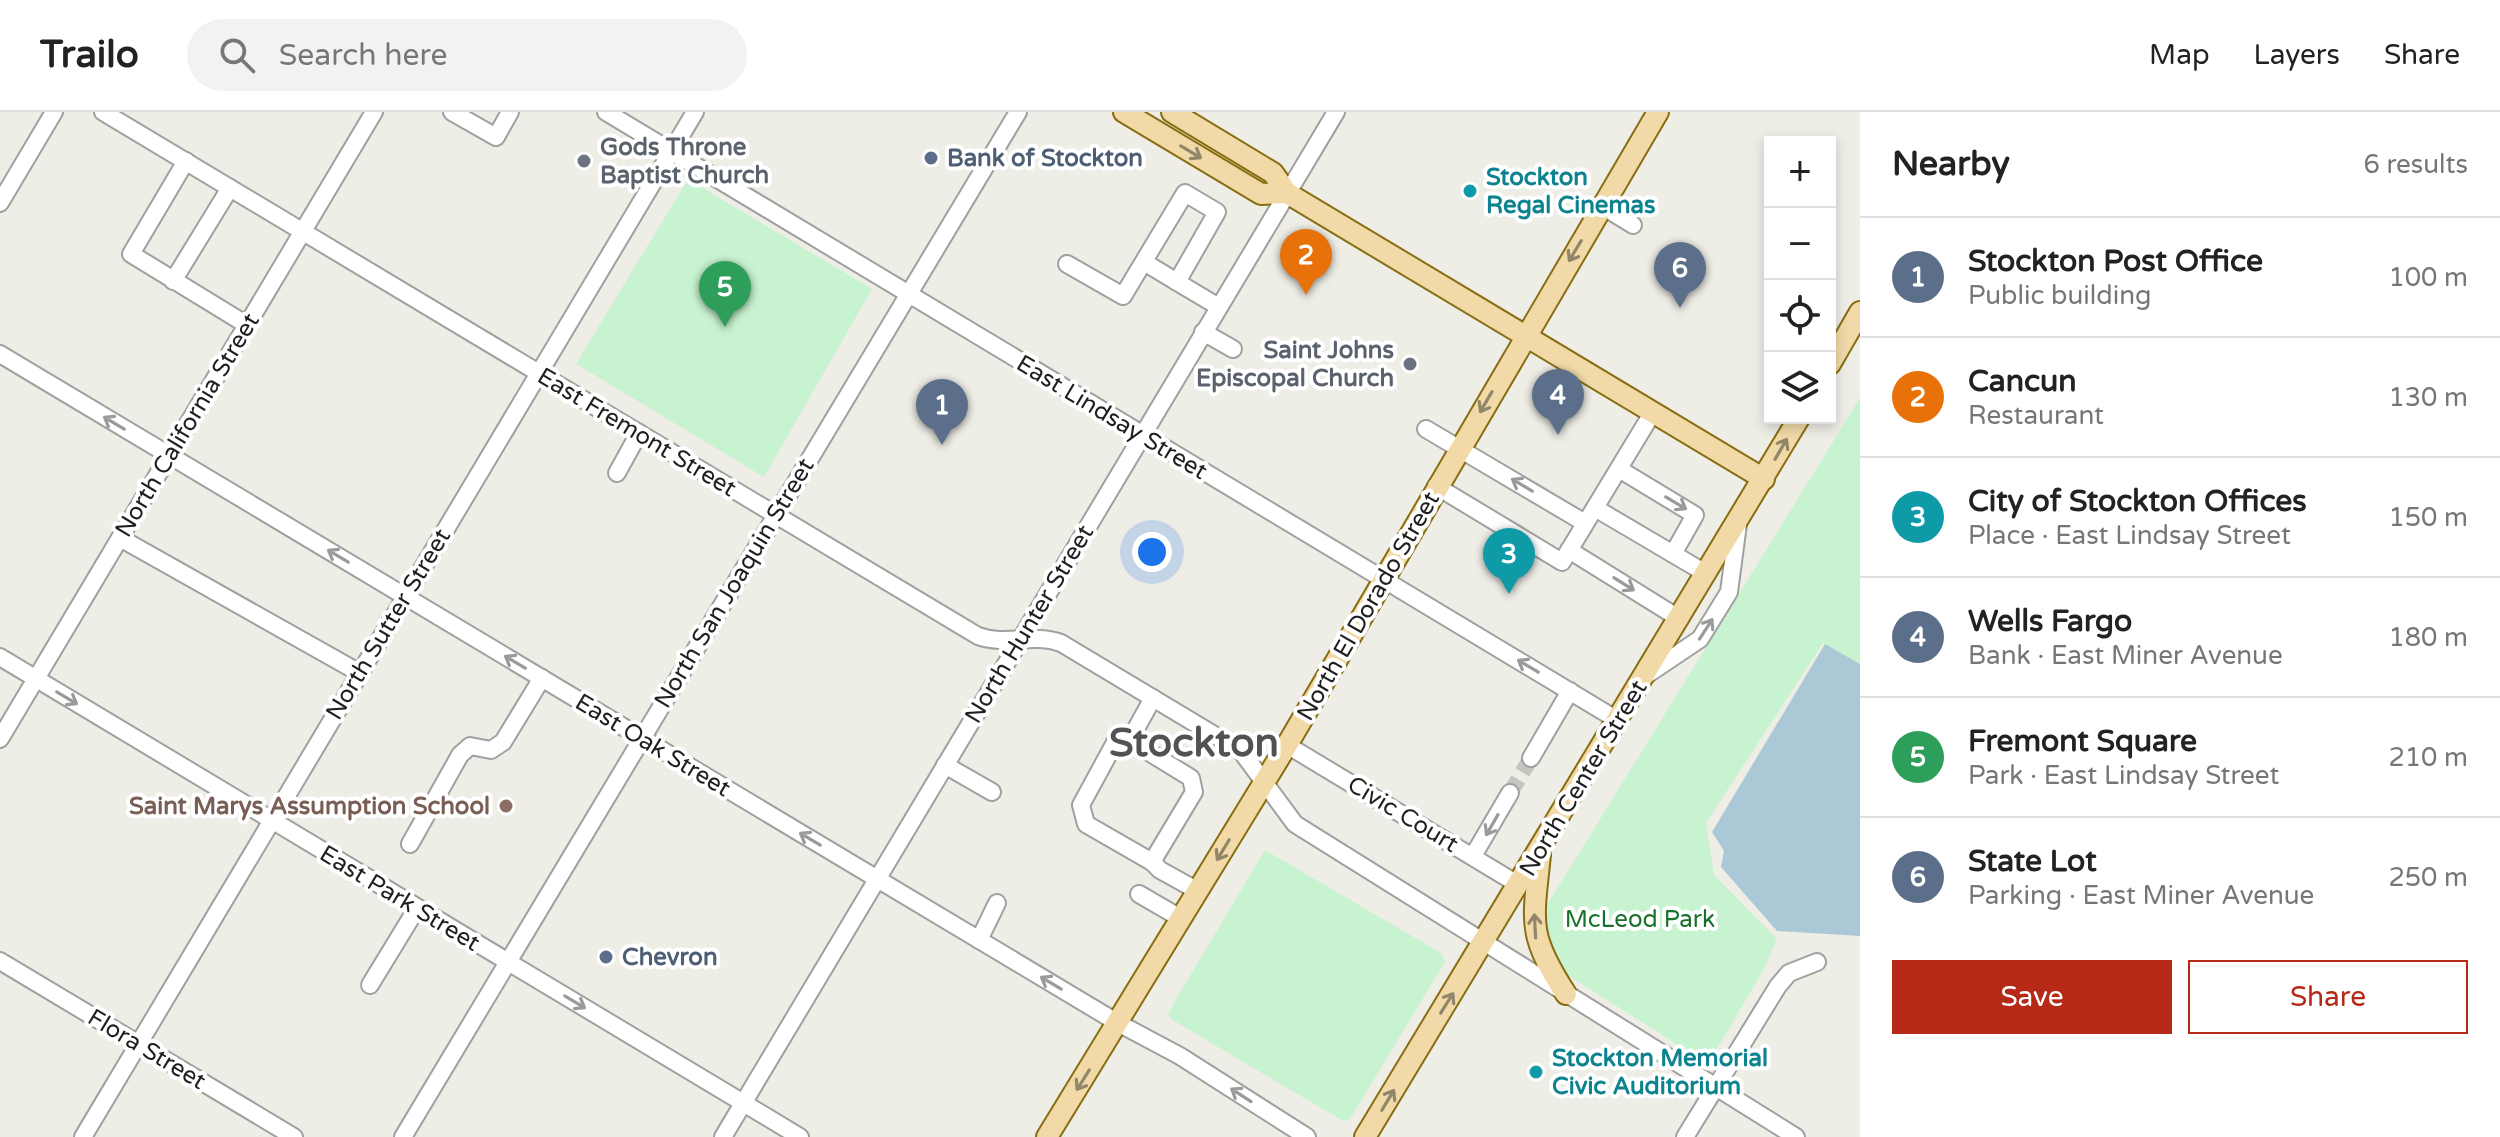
<!DOCTYPE html>
<html lang="en">
<head>
<meta charset="utf-8">
<style>
  body { margin:0; font-family:"Varela Round",sans-serif; background:#f2f2f2; color:#222 }
  .controls { position:absolute; right:24px; top:24px; display:grid; overflow:hidden; border-radius:0px; box-shadow:0 4px 12px #0003 }
  .controls button { width:72px; height:72px; display:grid; place-items:center; padding:0; border:0; border-bottom:2px solid #e0e0e0; background:#fff; color:#222; font:40px sans-serif }
  .you { position:absolute; left:1152px; top:440px; width:28px; height:28px; margin:-20px; border:6px solid #fff; border-radius:50%; background:#1a73e8; box-shadow:0 0 0 12px #1a73e833 }
  .badge { display:grid; place-items:center; width:52px; height:52px; border-radius:50%; background:#b62917; color:#fff; font-size:26px; font-weight:700 }
  .pin { position:absolute; translate:-50% -66px; filter:drop-shadow(0 2px 4px #0008) }
  .pin::after { content:''; position:absolute; top:42px; width:28px; height:24px; background:inherit; clip-path:polygon(0 0,100% 0,50% 100%) }
  .list { margin:0; padding:0; list-style:none }
  h2 { display:flex; justify-content:space-between; align-items:center; height:104px; margin:0; padding:0 32px; font-size:34px }
  h2 small { font-size:26px; font-weight:400; color:#767676 }
  .list li { display:grid; grid-template-columns:52px 1fr auto; gap:24px; align-items:center; box-sizing:border-box; height:120px; padding:0 32px; border-top:2px solid #e0e0e0 }
  .list b { display:block; font-size:30px; white-space:nowrap }
  .list p { margin:0; font-size:26px; white-space:nowrap; color:#767676 }
  .list em { font-size:26px; font-style:normal; color:#767676 }
  .actions { display:flex; gap:16px; padding:24px 32px }
  .actions a { flex:1; padding:18px 0; border:2px solid #b62917; border-radius:0px; text-align:center; font-size:28px; color:#b62917 }
  .actions .main { background:#b62917; color:#fff }
  .icon { flex:none; width:44px; height:44px; fill:none; stroke:currentColor; stroke-width:2; stroke-linecap:round; stroke-linejoin:round }
  .map { position:relative; flex:none; width:1860px; height:1025px; overflow:hidden }
  header { display:flex; align-items:center; gap:48px; box-sizing:border-box; height:112px; padding:0 40px; background:#fff; border-bottom:2px solid #e0e0e0 }
  header strong { font-size:38px }
  nav { display:flex; gap:44px; margin-inline-start:auto; font-size:28px }
  .search { width:560px; height:72px; background:#f2f2f2; display:flex; align-items:center; gap:20px; box-sizing:border-box; padding:0 28px; border-radius:44px; color:#767676; font-size:30px }
  main { display:flex }
  aside { flex:1; background:#fff }
  .map>svg:first-child { display:block }
</style>
</head>
<body>
<header>
<strong>Trailo</strong>
<div class="search"><svg class="icon" aria-label="search" viewBox="0 0 24 24"><circle cx="10" cy="10" r="6"/><path d="M15 15l6 6"/></svg>Search here</div>
<nav><a>Map</a><a>Layers</a><a>Share</a></nav>
</header>
<main>
<div class="map">
<svg width="1860" height="1025" viewBox="0 0 1860 1025">
  <rect width="100%" height="100%" fill="#eeede6"/>
  <g fill="#c8f3d0">
    <path d="M688 67 872 177 764 365 576 252Z"/>
    <path d="M1860 286V552L1823 531 1706 711 1714 763 1777 827 1764 857 1708 952 1566 862 1547 833 1539 806Z"/>
    <path d="M1265 738 1441 841 1445 850 1350 1007 1343 1009 1171 907 1168 901Z"/>
  </g>
  <path fill="#abc8d7" d="M1825 532 1860 552V824L1777 819 1721 755 1724 739 1712 720Z"/>
  <g fill="none" stroke-linecap="round" stroke-linejoin="round">
    <path stroke="#c5c4be" stroke-width="16" stroke-dasharray="16 8" stroke-linecap="butt" d="M1510 681 1531 646"/>
    <g stroke="#a0a0a0" stroke-width="20">
      <g id="minor">
        <path d="M103 0 978 524C1006 534 1033 521 1061 531L1241 639 1295 712 1796 1025"/>
        <path d="M452 0 496 25 510 0"/>
        <path d="M606 0 1619 609"/>
        <path d="M186 49 131 142 247 213"/>
        <path d="M0 91 54 0"/>
        <path d="M1602 94 1633 113"/>
        <path d="M1144 150 1177 170"/>
        <path d="M1067 152 1123 184 1185 81 1217 100 1177 170 1219 195"/>
        <path d="M173 169 230 76"/>
        <path d="M1203 220 1233 237"/>
        <path d="M0 242 1118 911 1180 944 1307 1025"/>
        <path d="M1426 317 1585 411"/>
        <path d="M1619 357 1695 403 1673 442"/>
        <path d="M617 361 639 321"/>
        <path d="M1436 374 1562 450 1653 300"/>
        <path d="M1595 396 1707 462"/>
        <path d="M120 426 358 560"/>
        <path d="M1569 438 1680 507"/>
        <path d="M0 545 800 1025"/>
        <path d="M1645 564 1700 527 1729 480 1738 412"/>
        <path d="M1153 586 1132 624 1134 631 1191 666 1194 680 1152 750 1160 758 1198 779"/>
        <path d="M1132 624 1118 625 1081 693 1086 712 1152 750"/>
        <path d="M0 627 374 0"/>
        <path d="M1287 633 1519 773"/>
        <path d="M1531 646 1570 579"/>
        <path d="M945 653 992 680"/>
        <path d="M410 732 460 643 470 634 491 638 503 630 542 566"/>
        <path d="M1473 744 1510 681"/>
        <path d="M1139 782 1182 807"/>
        <path d="M979 828 997 791"/>
        <path d="M0 849 294 1025"/>
        <path d="M370 873 417 796"/>
        <path d="M83 1025 695 0"/>
        <path d="M403 1025 1018 0"/>
        <path d="M723 1025 1336 0"/>
        <path d="M1685 1025 1778 874 1789 861 1817 850"/>
      </g>
    </g>
    <g stroke="#886e11" stroke-width="24">
      <g id="major">
        <path d="M1124 0 1261 82 1287 81"/>
        <path d="M1172 0 1273 61 1287 81 1764 367"/>
        <path d="M1830 252 1860 200"/>
        <path d="M1540 743C1533 811 1527 822 1566 882"/>
        <path d="M1047 1025 1287 633 1658 0"/>
        <path d="M1365 1025 1799 306"/>
      </g>
    </g>
    <use href="#minor" stroke="#fff" stroke-width="16"/>
    <use href="#major" stroke="#f1daa8" stroke-width="20"/>
  </g>
  <defs><path id="oneway-shaft" d="M-6 0H5M1.5-3L5.5 0L1.5 3" fill="none" stroke-width="1.6" stroke-linecap="round" stroke-linejoin="round" transform="scale(2)"/></defs>
  <g stroke="#92866a">
    <use href="#oneway-shaft" transform="translate(1191 40) rotate(31)"/>
    <use href="#oneway-shaft" transform="translate(1575 139) rotate(121)"/>
    <use href="#oneway-shaft" transform="translate(1486 290) rotate(120)"/>
    <use href="#oneway-shaft" transform="translate(1781 337) rotate(-60)"/>
    <use href="#oneway-shaft" transform="translate(1223 738) rotate(121)"/>
    <use href="#oneway-shaft" transform="translate(1535 814) rotate(-93)"/>
    <use href="#oneway-shaft" transform="translate(1447 891) rotate(-58)"/>
    <use href="#oneway-shaft" transform="translate(1083 968) rotate(122)"/>
    <use href="#oneway-shaft" transform="translate(1388 988) rotate(-59)"/>
  </g>
  <g stroke="#9a9a9a">
    <use href="#oneway-shaft" transform="translate(114 311) rotate(-149)"/>
    <use href="#oneway-shaft" transform="translate(1522 373) rotate(-149)"/>
    <use href="#oneway-shaft" transform="translate(1676 391) rotate(31)"/>
    <use href="#oneway-shaft" transform="translate(338 444) rotate(-149)"/>
    <use href="#oneway-shaft" transform="translate(1624 472) rotate(32)"/>
    <use href="#oneway-shaft" transform="translate(1706 517) rotate(-57)"/>
    <use href="#oneway-shaft" transform="translate(515 550) rotate(-149)"/>
    <use href="#oneway-shaft" transform="translate(1528 554) rotate(-149)"/>
    <use href="#oneway-shaft" transform="translate(67 586) rotate(31)"/>
    <use href="#oneway-shaft" transform="translate(1492 713) rotate(120)"/>
    <use href="#oneway-shaft" transform="translate(810 727) rotate(-149)"/>
    <use href="#oneway-shaft" transform="translate(1051 871) rotate(-149)"/>
    <use href="#oneway-shaft" transform="translate(575 890) rotate(31)"/>
    <use href="#oneway-shaft" transform="translate(1241 983) rotate(-147)"/>
  </g>
  <g fill="#5c6f8a" stroke="#fff" stroke-width="3">
    <circle cx="931" cy="46" r="8"/>
    <circle cx="606" cy="845" r="8"/>
  </g>
  <g fill="#6b7280" stroke="#fff" stroke-width="3">
    <circle cx="584" cy="49" r="8"/>
    <circle cx="1410" cy="252" r="8"/>
  </g>
  <g fill="#0f9aa8" stroke="#fff" stroke-width="3">
    <circle cx="1470" cy="79" r="8"/>
    <circle cx="1536" cy="960" r="8"/>
  </g>
  <circle fill="#8d6e63" stroke="#fff" stroke-width="3" cx="506" cy="694" r="8"/>
  <g text-anchor="middle" stroke-width="8" stroke-linejoin="round" paint-order="stroke">
    <g font-size="24" font-weight="bold" fill="#5b616d" stroke="#fff" text-anchor="start">
      <text x="600" y="43">Gods Throne<tspan x="600" dy="28">Baptist Church</tspan></text>
      <text x="1394" y="246" text-anchor="end">Saint Johns<tspan x="1394" dy="28">Episcopal Church</tspan></text>
    </g>
    <g font-size="24" font-weight="bold" fill="#4e5e75" stroke="#fff" text-anchor="start">
      <text x="947" y="54">Bank of Stockton</text>
      <text x="622" y="853">Chevron</text>
    </g>
    <g font-size="24" font-weight="bold" fill="#0d838f" stroke="#fff" text-anchor="start">
      <text x="1486" y="73">Stockton<tspan x="1486" dy="28">Regal Cinemas</tspan></text>
      <text x="1552" y="954">Stockton Memorial<tspan x="1552" dy="28">Civic Auditorium</tspan></text>
    </g>
    <g font-size="24" fill="#1f1f1f" stroke="#fff">
      <text transform="translate(1112 305) rotate(31)" y="8">East Lindsay Street</text>
      <text transform="translate(187 313) rotate(-59)" y="8">North California Street</text>
      <text transform="translate(637 320) rotate(31)" y="8">East Fremont Street</text>
      <text transform="translate(734 471) rotate(-59)" y="8">North San Joaquin Street</text>
      <text transform="translate(1368 494) rotate(-60)" y="8">North El Dorado Street</text>
      <text transform="translate(388 512) rotate(-59)" y="8">North Sutter Street</text>
      <text transform="translate(1029 512) rotate(-59)" y="8">North Hunter Street</text>
      <text transform="translate(653 633) rotate(31)" y="8">East Oak Street</text>
      <text transform="translate(1583 666) rotate(-59)" y="8">North Center Street</text>
      <text transform="translate(1403 702) rotate(31)" y="8">Civic Court</text>
      <text transform="translate(400 786) rotate(31)" y="8">East Park Street</text>
      <text transform="translate(147 937) rotate(31)" y="8">Flora Street</text>
    </g>
    <g font-size="24" font-weight="bold" fill="#785e54" stroke="#fff" text-anchor="end">
      <text x="490" y="702">Saint Marys Assumption School</text>
    </g>
    <g font-size="24" fill="#18712a" stroke="#fff">
      <text x="1640" y="815">McLeod Park</text>
    </g>
    <g font-size="40" font-weight="bold" fill="#525252" stroke="#fff">
      <text x="1194" y="644">Stockton</text>
    </g>
  </g>
</svg>
<div class="controls">
<button>+</button>
<button>−</button>
<button><svg class="icon" aria-label="locate" viewBox="0 0 24 24"><circle cx="12" cy="12" r="6"/><path d="M12 2v4M12 18v4M2 12h4M18 12h4"/></svg></button>
<button><svg class="icon" aria-label="layers" viewBox="0 0 24 24"><path d="M12 4l9 5-9 5-9-5zM3 14l9 5 9-5"/></svg></button>
</div>
<div class="you"></div>
<div class="pin badge" style="left:942px;top:333px;background:#5c6f8a">1</div>
<div class="pin badge" style="left:1306px;top:183px;background:#e8710a">2</div>
<div class="pin badge" style="left:1509px;top:482px;background:#0f9aa8">3</div>
<div class="pin badge" style="left:1558px;top:323px;background:#5c6f8a">4</div>
<div class="pin badge" style="left:725px;top:215px;background:#2e9e5b">5</div>
<div class="pin badge" style="left:1680px;top:196px;background:#5c6f8a">6</div>
</div>
<aside>
<h2>Nearby<small>6 results</small></h2>
<ul class="list">
<li><span class="badge" style="background:#5c6f8a">1</span><div><b>Stockton Post Office</b><p>Public building</p></div><em>100 m</em></li>
<li><span class="badge" style="background:#e8710a">2</span><div><b>Cancun</b><p>Restaurant</p></div><em>130 m</em></li>
<li><span class="badge" style="background:#0f9aa8">3</span><div><b>City of Stockton Offices</b><p>Place · East Lindsay Street</p></div><em>150 m</em></li>
<li><span class="badge" style="background:#5c6f8a">4</span><div><b>Wells Fargo</b><p>Bank · East Miner Avenue</p></div><em>180 m</em></li>
<li><span class="badge" style="background:#2e9e5b">5</span><div><b>Fremont Square</b><p>Park · East Lindsay Street</p></div><em>210 m</em></li>
<li><span class="badge" style="background:#5c6f8a">6</span><div><b>State Lot</b><p>Parking · East Miner Avenue</p></div><em>250 m</em></li>
</ul>
<div class="actions"><a class="main">Save</a><a>Share</a></div>
</aside>
</main>
</body>
</html>
